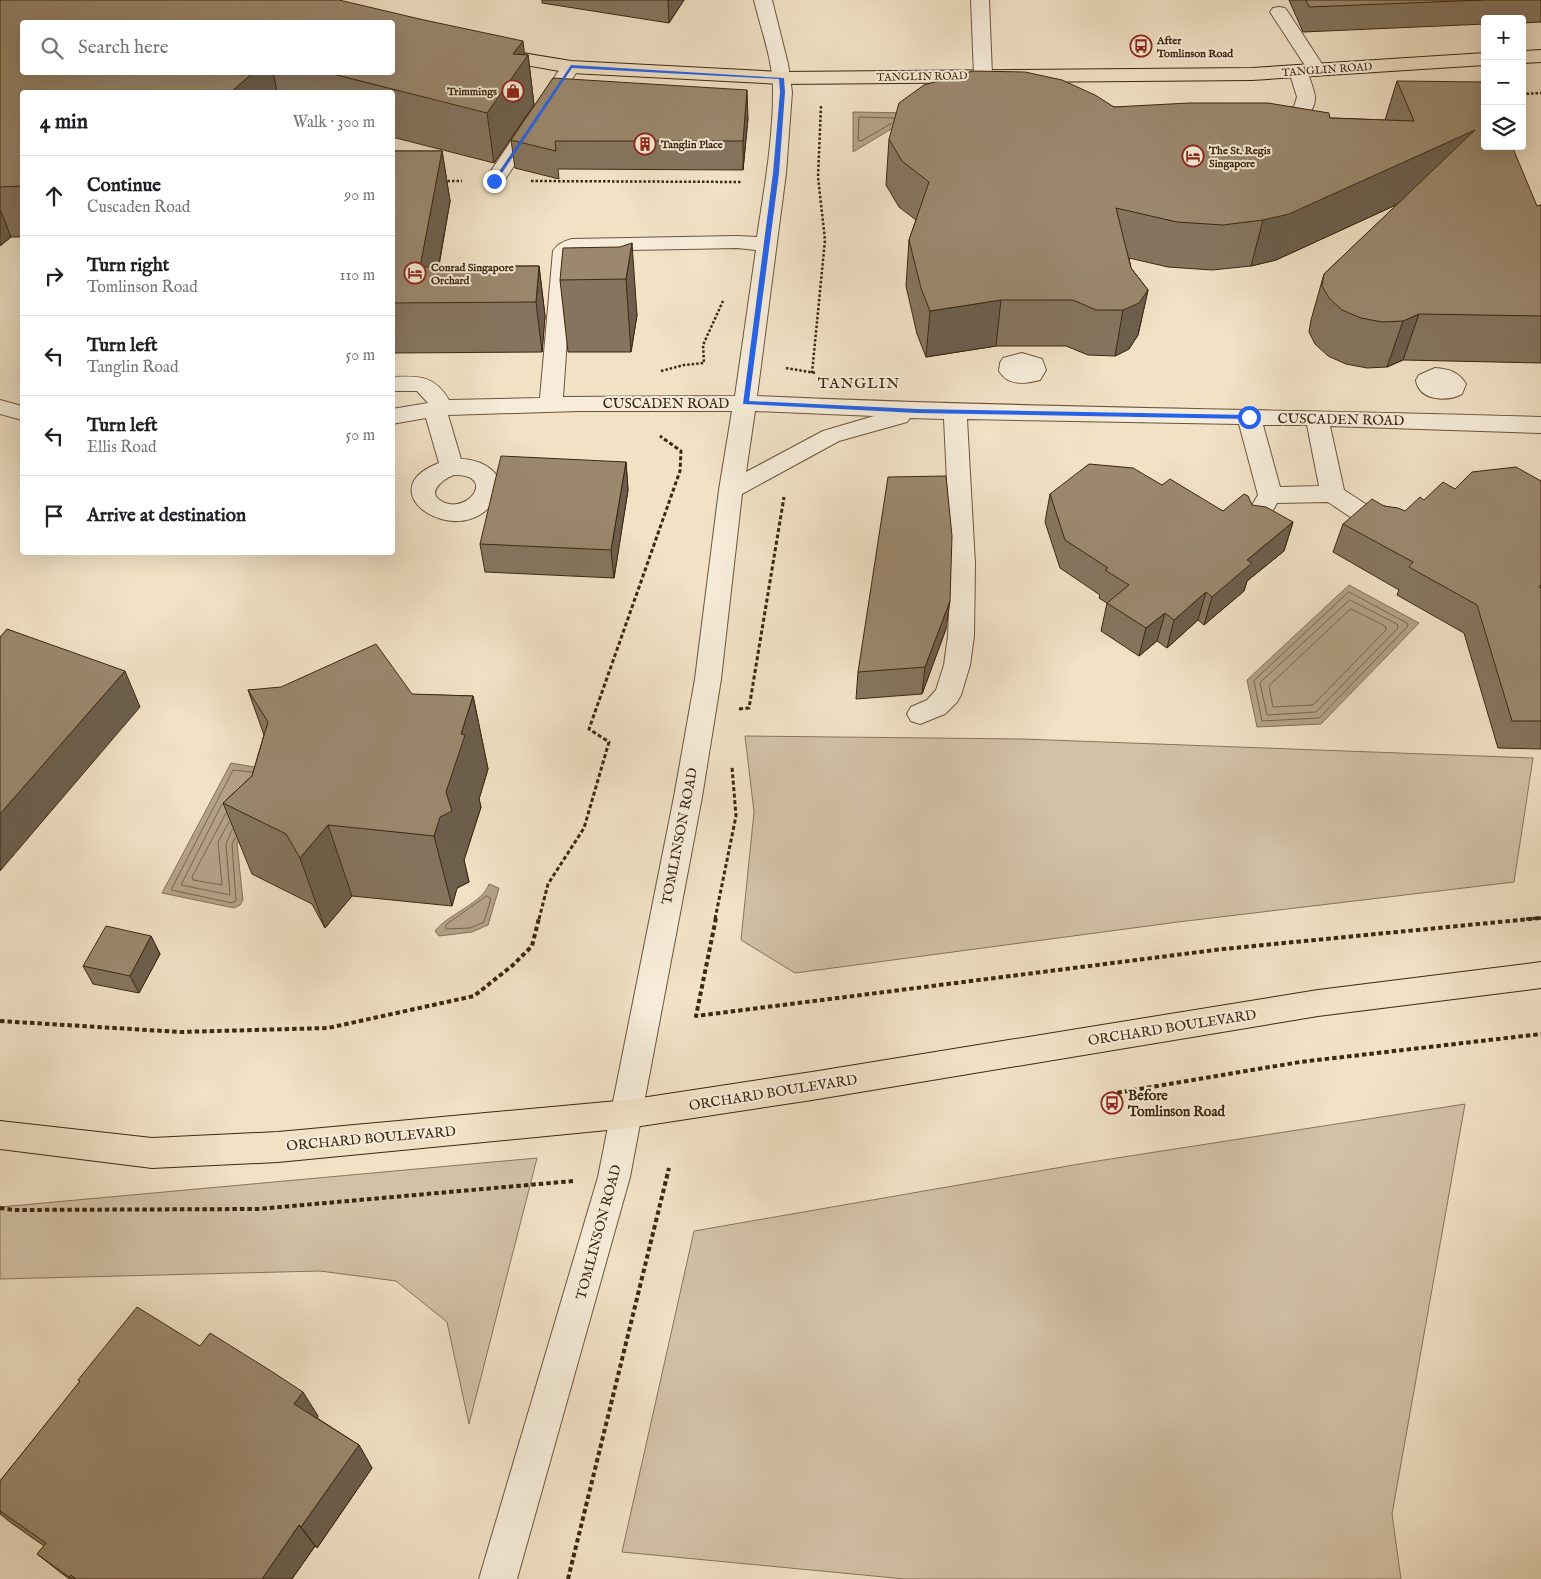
<!DOCTYPE html>
<html lang="en">
<head>
<meta charset="utf-8">
<style>
  body { margin:0; font-family:"IM FELL English",serif; background:#f2f2f2; color:#202124 }
  .controls { position:absolute; right:15px; top:15px; display:grid; overflow:hidden; border-radius:5px; box-shadow:0 5px 20px #0002 }
  .controls button { width:45px; height:45px; display:grid; place-items:center; padding:0; border:0; border-bottom:1px solid #e0e0e0; background:#fff; color:#202124; font:25px sans-serif }
  .stop { position:absolute; width:15px; height:15px; margin:-11px; border:4px solid #2563eb; border-radius:50%; background:#fff }
  .stop.end { background:#2563eb; border-color:#fff; box-shadow:0 1px 5px #0008 }
  .list { margin:0; padding:0; list-style:none }
  h2 { display:flex; justify-content:space-between; align-items:center; height:65px; margin:0; padding:0 20px; font-size:21px }
  h2 small { font-size:16px; font-weight:400; color:#757577 }
  .list li { display:grid; grid-template-columns:32px 1fr auto; gap:15px; align-items:center; box-sizing:border-box; height:80px; padding:0 20px; border-top:1px solid #e0e0e0 }
  .list b { display:block; font-size:19px; white-space:nowrap }
  .list p { margin:0; font-size:16px; white-space:nowrap; color:#757577 }
  .list em { font-size:16px; font-style:normal; color:#757577 }
  .icon { flex:none; width:28px; height:28px; fill:none; stroke:currentColor; stroke-width:2; stroke-linecap:round; stroke-linejoin:round }
  .map { position:relative; flex:none; width:1541px; height:1579px; overflow:hidden }
  .search { position:absolute; background:#fff; box-shadow:0 5px 20px #0002; left:20px; top:20px; width:375px; height:55px; display:flex; align-items:center; gap:12px; box-sizing:border-box; padding:0 18px; border-radius:5px; color:#757577; font-size:19px }
  .panel { position:absolute; background:#fff; box-shadow:0 5px 20px #0002; left:20px; top:90px; width:375px; height:465px; border-radius:5px }
  .map>svg:first-child { display:block }
</style>
</head>
<body>
<div class="map">
<svg width="1541" height="1579" viewBox="0 0 1541 1579">
  <rect width="100%" height="100%" fill="#f1e1c5"/>
  <filter id="stains"><feTurbulence type="fractalNoise" baseFrequency=".004" numOctaves="4"/><feColorMatrix values="0 0 0 0 .2 0 0 0 0 .09 0 0 0 0 .02 0 0 0 .5 -.17"/></filter>
  <radialGradient id="worn" r=".72"><stop offset=".6" stop-color="#630" stop-opacity="0"/><stop offset="1" stop-color="#630" stop-opacity=".3"/></radialGradient>
  <g fill="#d2c1a6" stroke="#88745b">
    <path d="M745 736 1023 739 1533 758 1514 882 1178 922 795 973 741 940 754 812Z"/>
    <path d="M1465 1104 1392 1514 1401 1579H905L622 1552 694 1231 1091 1162Z"/>
    <path d="M537 1158 469 1424 447 1322 396 1281 320 1271 0 1279V1207Z"/>
  </g>
  <g fill="#b4a287" stroke="#847157">
    <path d="M853 112 918 113 853 152Z"/>
    <path d="M1349 585 1419 623 1321 724 1257 727 1247 680Z"/>
    <path d="M231 763 267 769 269 791 237 844 243 900 240 905 234 908 162 893Z"/>
    <path d="M489 884 499 888 488 925 472 932 439 936 435 931C448 914 483 903 489 884Z"/>
  </g>
  <g fill="none" stroke-linecap="round" stroke-linejoin="round">
    <g stroke="#78644c" stroke-width="1">
      <path d="M892 123 861 141 858 140 859 117 894 118"/>
      <path d="M1349 592 1407 623 1408 626 1319 718 1262 721 1254 681Z"/>
      <path d="M1350 600 1397 624 1398 628 1316 712 1267 715 1260 683Z"/>
      <path d="M1351 609 1385 626 1386 630 1313 705 1273 707 1269 686Z"/>
      <path d="M222 804 181 885 230 895 226 844 232 830"/>
      <path d="M226 813 192 877 193 880 222 885 218 842 229 822"/>
      <path d="M235 838 232 844 236 901 232 903 171 890 233 770 252 772"/>
      <path d="M487 896 491 899 484 922 470 928 446 929V925Z"/>
    </g>
    <g stroke="#6a563d" stroke-width="2">
      <g id="minor">
        <path d="M754 0H772L788 64 792 92 786 173 757 396C1018 408 1280 409 1541 417V433L1330 426 1344 490 1392 521 1395 527 1392 533 1383 535 1374 533 1328 502 1277 503 1270 516 1261 518 1252 516 1249 510 1258 495 1239 424 967 419 975 564 974 636 970 665 961 695 957 702 945 714 920 724 911 721 907 714 911 707 927 700 936 690 944 665 948 636 951 564 944 419 910 418 907 422 839 441 742 494 721 679 702 797 630 1177 517 1579H479L598 1177 674 797 695 679 719 490 732 411H578L448 415 461 459C481 459 510 474 496 498 463 555 364 492 439 463L426 418 392 424V409L428 403 417 391H392V377C419 376 434 375 449 400L540 398 553 251C557 244 564 241 572 239L737 236 757 237C764 190 773 141 773 93 774 63 761 30 754 0ZM737 248 756 250 735 396 563 397 573 253 577 251ZM755 411 874 416 823 431 746 472ZM1263 425H1307L1319 486 1280 487ZM454 475C495 474 471 512 445 503 423 494 443 479 454 475Z"/>
        <path d="M971 0H989L992 75 990 79 983 81 976 79 974 75Z"/>
        <path d="M1279 7 1285 8 1288 12 1326 70 1324 74 1317 76 1310 74 1308 70 1270 12 1273 8Z"/>
        <path d="M571 61 578 63 580 67 504 181 501 185 494 187 487 185 484 181 564 63Z"/>
        <path d="M1298 65 1305 67C1308 73 1310 79 1312 85 1313 89 1315 93 1315 97 1316 123 1279 124 1261 119L1258 115 1261 111 1286 109 1294 107 1297 97 1289 71 1291 67Z"/>
        <path d="M1022 353 1042 359 1046 370 1040 380C1025 384 1008 386 999 371L1000 363 1003 358Z"/>
        <path d="M1435 368C1449 369 1459 372 1466 384L1462 394C1447 402 1419 401 1416 380L1419 375Z"/>
        <path d="M0 400 22 406V420L0 414Z"/>
      </g>
    </g>
    <g stroke="#3d2710" stroke-width="2">
      <g id="major">
        <path d="M492 48 571 61 781 72 1252 68 1485 53V65L1252 80 781 84 571 73 485 58 483 54 485 50Z"/>
        <path d="M1541 50V62L1522 63V51Z"/>
        <path d="M1541 962V988L1318 1016 812 1100 628 1128 278 1162 152 1168 0 1149V1121L152 1138 278 1132 628 1100 812 1072 1318 990Z"/>
      </g>
    </g>
    <g stroke="#3d2710" stroke-width="2.5" stroke-dasharray="2.5 2" stroke-linecap="butt">
      <path d="M1522 94 1541 93"/>
      <path d="M443 181H462"/>
      <path d="M531 181 742 182"/>
      <path d="M786 368 815 373"/>
      <path d="M661 371 684 365 704 363 703 345 723 301"/>
      <path d="M812 373 825 240 818 177 821 106"/>
    </g>
    <g stroke="#3d2710" stroke-width="3" stroke-dasharray="4 2.5" stroke-linecap="butt">
      <path d="M739 709 749 708 784 497"/>
      <path d="M539 919 548 884 584 828 609 742 589 729 680 471 681 451 660 436"/>
      <path d="M715 919 736 816 732 767"/>
      <path d="M1526 919 1541 918"/>
    </g>
    <g stroke="#3d2710" stroke-width="4" stroke-dasharray="4.5 3" stroke-linecap="butt">
      <path d="M716 918 696 1016 1223 949 1540 918"/>
      <path d="M0 1021 180 1032 328 1028 474 996 513 965 532 946 539 918"/>
      <path d="M1110 1094 1300 1062 1541 1034"/>
      <path d="M0 1208 14 1210 258 1209 573 1181"/>
      <path d="M568 1579 669 1168"/>
    </g>
    <use href="#minor" fill="#f6ecd9" fill-rule="evenodd"/>
    <use href="#major" fill="#f1e1c5" fill-rule="evenodd"/>
  </g>
  <g fill="#85755f" stroke="#3d2710" fill-rule="evenodd">
    <path d="M0 0 528 55 534 105 494 163 392 137V92H22V237H11L0 246ZM22 22 392 72H22Z"/>
    <path d="M542 0H684L669 23 542 3Z"/>
    <path d="M1289 0H1541V22L1522 23V19H1485V24L1303 32Z"/>
    <path d="M1397 81 1537 206 1541 205V363L1403 360 1387 367 1367 368 1346 364 1328 356 1315 344 1309 332 1311 320 1324 274 1398 204 1276 260 1251 266 1212 270 1168 267 1129 258 1131 268 1148 290 1138 335 1129 349 1115 356 1088 355 1066 346H996L926 357 917 334 906 286 909 240 916 220 899 207 886 185 889 139 1114 107 1330 118 1385 120Z"/>
    <path d="M748 118 743 170 558 169 559 179 515 168 511 140Z"/>
    <path d="M392 151H442L450 201 439 266H539L545 316 542 352 392 353Z"/>
    <path d="M620 247 637 315 631 352H568L560 280Z"/>
    <path d="M626 462 628 490 614 578 485 572 480 544Z"/>
    <path d="M1541 481V749L1498 748 1464 633 1397 595 1399 590 1333 552 1343 524 1384 506 1405 511 1424 500 1455 489Z"/>
    <path d="M1162 485 1223 511 1252 505 1293 522 1284 551 1247 581 1244 591 1204 625 1198 620 1167 648 1157 641 1139 656 1101 631 1107 603 1099 598 1100 595 1060 568 1045 522 1050 494Z"/>
    <path d="M946 629 922 694 856 699 858 672Z"/>
    <path d="M248 690 473 696 488 769 479 799 481 807 464 860 469 882 457 888 452 906 352 896 325 928 312 904 252 874 223 803 252 776 264 735Z"/>
    <path d="M151 936 160 954 139 993 93 984 83 966Z"/>
    <path d="M200 1346 318 1416 317 1418 359 1445 372 1468 317 1548 315 1546 292 1579H69L37 1554 44 1546 10 1522 0 1514V1481L80 1382 78 1380Z"/>
  </g>
  <g fill="#6c5f4d" stroke="#3d2710">
    <path d="M668 0H684L669 23Z"/>
    <path d="M523 41 525 59 528 55 534 105 494 163 487 113 513 54Z"/>
    <path d="M254 72H273L277 92H231Z"/>
    <path d="M747 90 748 118 743 170V141Z"/>
    <path d="M1475 130 1459 176 1276 260 1251 266 1263 220Z"/>
    <path d="M442 151 450 201 432 302 420 267Z"/>
    <path d="M0 209 11 237 0 246Z"/>
    <path d="M632 243 637 315 631 352 626 279Z"/>
    <path d="M539 266 545 316 542 352 536 302Z"/>
    <path d="M1148 290 1138 335 1129 349 1115 356 1123 310Z"/>
    <path d="M1001 300 996 346 926 357 930 311Z"/>
    <path d="M1419 314 1403 360 1387 367 1403 321Z"/>
    <path d="M626 462 628 490 614 578 611 550Z"/>
    <path d="M1293 522 1284 551 1247 581 1244 591 1204 625 1212 597 1247 560Z"/>
    <path d="M1206 592 1198 620 1167 648 1174 620Z"/>
    <path d="M950 601 946 629 922 694 925 667Z"/>
    <path d="M1165 613 1157 641 1139 656 1146 628Z"/>
    <path d="M125 671 140 707 0 871V814Z"/>
    <path d="M473 696 488 769 479 799 481 807 464 860 469 882 457 888 452 906 434 836 461 734Z"/>
    <path d="M328 825 352 896 325 928 300 858Z"/>
    <path d="M151 936 160 954 139 993 130 976Z"/>
    <path d="M303 1392 318 1416 310 1428 294 1404Z"/>
    <path d="M359 1445 372 1468 317 1548 301 1527Z"/>
    <path d="M299 1525 315 1546 292 1579H262Z"/>
    <path d="M71 1575 75 1579H72L69 1577Z"/>
  </g>
  <g fill="#9b886e" stroke="#3d2710">
    <path d="M0 0H339L424 20 523 41 513 54 528 55 487 113 325 72H392V22H22V72H254L231 92H22V186L0 187Z"/>
    <path d="M1306 0H1482L1309 7Z"/>
    <path d="M973 71 1025 72 1062 80 1095 95 1114 107 1189 103H1268L1329 113 1330 118 1414 121 1397 81 1484 82 1485 146H1512L1537 206 1541 205V316L1419 314 1403 321 1382 322 1361 318 1342 310 1329 298 1322 286 1324 274 1475 130 1289 214 1263 220 1223 225 1177 222 1116 208 1131 268 1148 290 1139 303 1123 310H1096L1073 300H1001L930 311 921 288 909 240 929 182 902 161 889 139 899 103 924 85Z"/>
    <path d="M553 78 747 90 743 141H555L556 151 511 140Z"/>
    <path d="M392 151H442L420 267 539 266 536 302 392 303Z"/>
    <path d="M632 243 626 279 560 280 563 248 620 247Z"/>
    <path d="M501 456 626 462 611 550 480 544Z"/>
    <path d="M1089 464 1133 468 1162 485 1170 479 1223 511 1244 494 1248 496 1252 505 1266 507 1293 522 1247 560 1252 563 1212 597 1206 592 1174 620 1165 613 1146 628 1107 603 1129 585 1105 570 1108 568 1065 540 1050 494Z"/>
    <path d="M1516 467 1541 481V585L1539 587 1541 588V721H1512L1477 605 1409 567 1413 562 1343 524 1372 499 1384 506 1398 508 1405 511 1420 497 1424 500 1443 482 1455 489 1472 472Z"/>
    <path d="M946 476 952 536 950 601 925 667 858 672 888 477Z"/>
    <path d="M7 629 125 671 0 814V637Z"/>
    <path d="M376 644 412 694 473 696 461 734 465 735 446 792 452 811 440 817 434 836 328 825 300 858 286 834 223 803 252 776 268 722 248 690 281 687Z"/>
    <path d="M106 926 151 936 130 976 83 966Z"/>
    <path d="M137 1307 200 1346 210 1333 271 1371 303 1392 294 1404 359 1445 301 1527 299 1525 262 1579H76L71 1575 69 1577 37 1554 46 1543 0 1511V1481L80 1381 78 1380Z"/>
  </g>
  <path fill="#2563eb" d="M571 65 784 78 785 92 779 173 749 401 917 409 1249 415 1253 417 1249 419 917 413 743 404 773 173 780 92 779 79 572 68 496 182H492Z"/>
  <defs>
    <g id="bus-ring" transform="scale(1.125)"><circle r="9.5" fill="#f6ecd9" stroke="#8f2418" stroke-width="1.5"/><path d="M-5-6H5V4H4V6H2V4H-2V6H-4V4H-5ZM-3.5-4V0h7V-4ZM-3.5 1.2v1.5H-2V1.2ZM2 1.2v1.5H3.5V1.2Z" fill="#8f2418"/></g>
    <g id="shop-ring" transform="scale(1.125)"><circle r="9.5" fill="#f6ecd9" stroke="#8f2418" stroke-width="1.5"/><path d="M-5-2.5h2.3a2.7 3.5 0 0 1 5.4 0H5L5.5 6h-11ZM-1.5-2.5h3a1.5 2.3 0 0 0-3 0Z" fill="#8f2418"/></g>
    <g id="building-ring" transform="scale(1.125)"><circle r="9.5" fill="#f6ecd9" stroke="#8f2418" stroke-width="1.5"/><path d="M-4-6H4V6H1V3H-1V6H-4ZM-2.5-4.3h1.7v1.8h-1.7ZM.8-4.3h1.7v1.8H.8ZM-2.5-1h1.7V.8h-1.7ZM.8-1h1.7V.8H.8Z" fill="#8f2418"/></g>
    <g id="hotel-ring" transform="scale(1.125)"><circle r="9.5" fill="#f6ecd9" stroke="#8f2418" stroke-width="1.5"/><path d="M-6-4.5h1.5V1H6V5H4.5V3h-9V5H-6ZM-4 0a1.8 1.8 0 1 1 3.6 0ZM.5 0V-2.5h3Q6-2.5 6 0Z" fill="#8f2418"/></g>
  </defs>
  <g fill-rule="evenodd">
    <use href="#bus-ring" x="1141" y="46"/>
    <use href="#shop-ring" x="513" y="91"/>
    <use href="#building-ring" x="645" y="144"/>
    <use href="#hotel-ring" x="1193" y="156"/>
    <use href="#hotel-ring" x="415" y="273"/>
    <use href="#bus-ring" x="1112" y="1103"/>
  </g>
  <g text-anchor="middle" stroke-width="4" stroke-linejoin="round" paint-order="stroke">
    <g font-size="11" font-weight="bold" fill="#3d2710" stroke="#f6ecd9" text-anchor="start">
      <text x="1157" y="44">After<tspan x="1157" dy="13">Tomlinson Road</tspan></text>
      <text x="497" y="95" text-anchor="end">Trimmings</text>
      <text x="661" y="148">Tanglin Place</text>
      <text x="1209" y="154">The St. Regis<tspan x="1209" dy="13">Singapore</tspan></text>
      <text x="431" y="271">Conrad Singapore<tspan x="431" dy="13">Orchard</tspan></text>
    </g>
    <g font-size="11" fill="#3d2710" stroke="#f6ecd9">
      <text transform="translate(1327 69) rotate(-4)" y="4">TANGLIN ROAD</text>
      <text transform="translate(922 76) rotate(-1)" y="4">TANGLIN ROAD</text>
    </g>
    <g font-size="14" fill="#3d2710" stroke="#f6ecd9">
      <text x="666" y="408">CUSCADEN ROAD</text>
      <text transform="translate(1341 419) rotate(1)" y="5">CUSCADEN ROAD</text>
      <text transform="translate(679 836) rotate(-79)" y="5">TOMLINSON ROAD</text>
      <text transform="translate(1172 1027) rotate(-9)" y="5">ORCHARD BOULEVARD</text>
      <text transform="translate(773 1092) rotate(-9)" y="5">ORCHARD BOULEVARD</text>
      <text transform="translate(371 1138) rotate(-5)" y="5">ORCHARD BOULEVARD</text>
      <text transform="translate(598 1232) rotate(-75)" y="5">TOMLINSON ROAD</text>
    </g>
    <g font-size="14" font-weight="bold" fill="#3d2710" stroke="#f6ecd9" text-anchor="start">
      <text x="1128" y="1100">Before<tspan x="1128" dy="16">Tomlinson Road</tspan></text>
    </g>
    <g font-size="15" letter-spacing="1" fill="#3d2710" stroke="#f6ecd9">
      <text x="859" y="388">TANGLIN</text>
    </g>
  </g>
  <rect width="100%" height="100%" filter="url(#stains)"/>
  <rect width="100%" height="100%" fill="url(#worn)"/>
</svg>
<div class="controls">
<button>+</button>
<button>−</button>
<button><svg class="icon" aria-label="layers" viewBox="0 0 24 24"><path d="M12 4l9 5-9 5-9-5zM3 14l9 5 9-5"/></svg></button>
</div>
<div class="stop" style="left:1249px;top:417px"></div>
<div class="stop end" style="left:494px;top:181px"></div>
<div class="search"><svg class="icon" aria-label="search" viewBox="0 0 24 24"><circle cx="10" cy="10" r="6"/><path d="M15 15l6 6"/></svg>Search here</div>
<section class="panel">
<h2>4 min<small>Walk · 300 m</small></h2>
<ul class="list">
<li><svg class="icon" aria-label="ahead" viewBox="0 0 24 24"><path d="M12 20V5M6 11l6-6 6 6"/></svg><div><b>Continue</b><p>Cuscaden Road</p></div><em>90 m</em></li>
<li><svg class="icon" aria-label="right" viewBox="0 0 24 24"><path d="M7 20v-9h11M14 6l5 5-5 5"/></svg><div><b>Turn right</b><p>Tomlinson Road</p></div><em>110 m</em></li>
<li><svg class="icon" aria-label="left" viewBox="0 0 24 24"><path d="M17 20v-9H6M10 6l-5 5 5 5"/></svg><div><b>Turn left</b><p>Tanglin Road</p></div><em>50 m</em></li>
<li><svg class="icon" aria-label="left" viewBox="0 0 24 24"><path d="M17 20v-9H6M10 6l-5 5 5 5"/></svg><div><b>Turn left</b><p>Ellis Road</p></div><em>50 m</em></li>
<li><svg class="icon" aria-label="arrive" viewBox="0 0 24 24"><path d="M6 21V4h12l-3 4 3 4H6"/></svg><div><b>Arrive at destination</b></div></li>
</ul>
</section>
</div>
</body>
</html>
